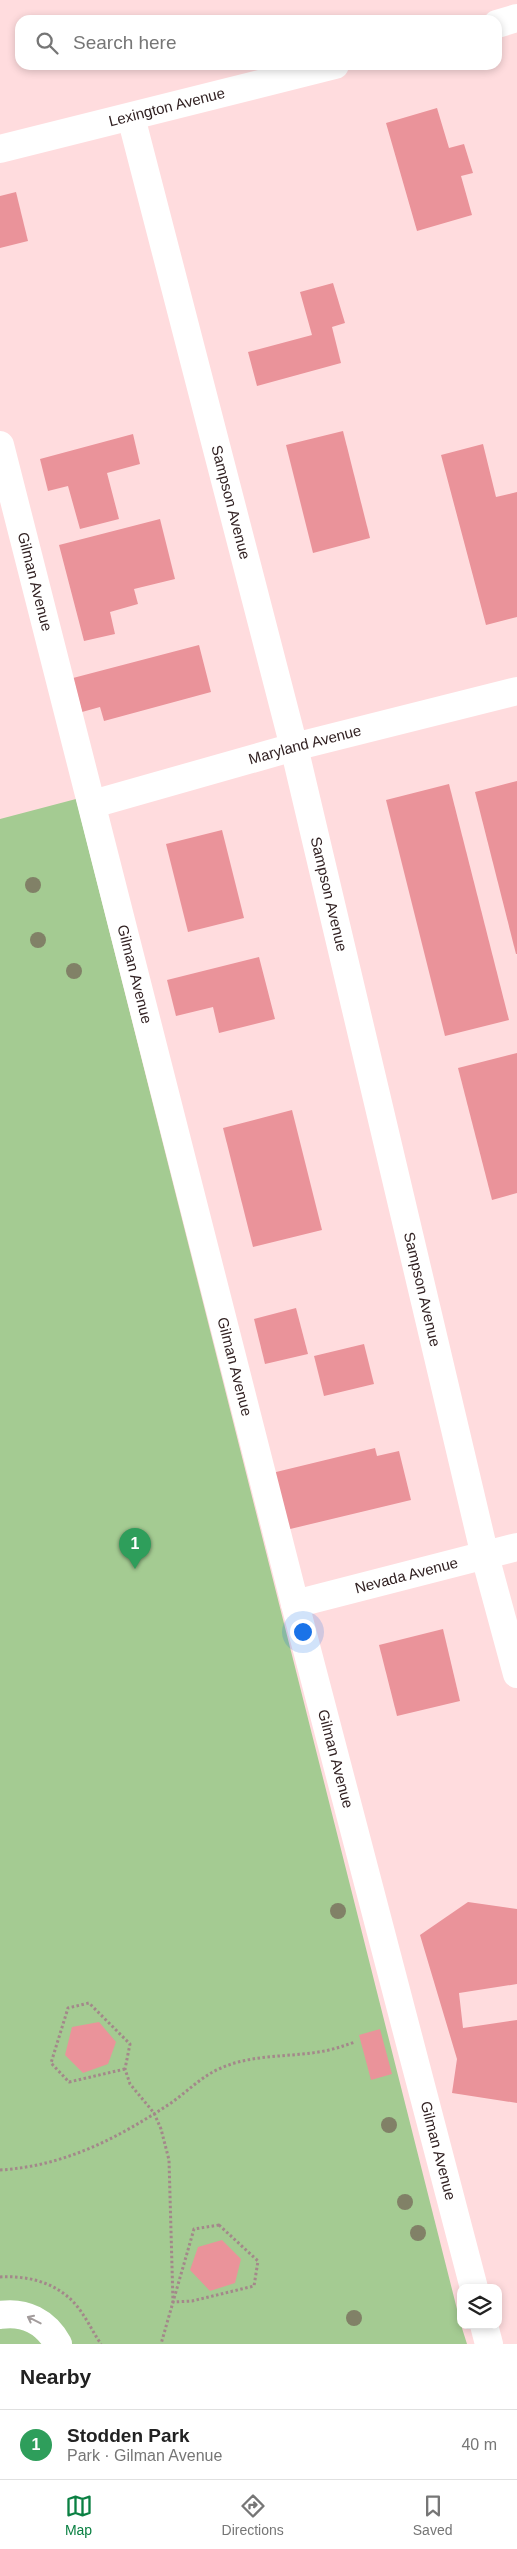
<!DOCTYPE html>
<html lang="en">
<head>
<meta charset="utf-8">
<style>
  body { margin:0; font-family:Arial,sans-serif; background:#f6f6f6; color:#222 }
  .controls { position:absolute; right:15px; bottom:15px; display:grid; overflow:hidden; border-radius:10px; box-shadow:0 2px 8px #0003 }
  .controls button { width:45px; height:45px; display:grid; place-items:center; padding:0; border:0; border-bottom:1px solid #e0e0e0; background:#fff; color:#222; font:25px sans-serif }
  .you { position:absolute; left:302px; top:1631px; width:18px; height:18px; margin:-12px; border:4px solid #fff; border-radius:50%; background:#1a73e8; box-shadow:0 0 0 8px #1a73e833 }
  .badge { display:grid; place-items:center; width:32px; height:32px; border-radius:50%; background:#0b8043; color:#fff; font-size:16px; font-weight:700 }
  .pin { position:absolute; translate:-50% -41px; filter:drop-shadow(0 1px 2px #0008) }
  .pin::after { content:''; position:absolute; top:26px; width:18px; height:15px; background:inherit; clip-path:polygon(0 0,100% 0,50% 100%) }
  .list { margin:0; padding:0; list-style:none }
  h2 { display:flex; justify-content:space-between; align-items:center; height:65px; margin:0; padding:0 20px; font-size:21px }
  h2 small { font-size:16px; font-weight:400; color:#767676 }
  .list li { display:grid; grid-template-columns:32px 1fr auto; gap:15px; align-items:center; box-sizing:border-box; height:70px; padding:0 20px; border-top:1px solid #e0e0e0 }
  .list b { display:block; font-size:19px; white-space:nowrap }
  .list p { margin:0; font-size:16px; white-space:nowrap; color:#767676 }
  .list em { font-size:16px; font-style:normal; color:#767676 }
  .icon { flex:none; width:28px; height:28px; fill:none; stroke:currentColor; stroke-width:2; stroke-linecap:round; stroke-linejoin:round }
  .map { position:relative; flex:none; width:517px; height:2344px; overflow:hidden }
  .search { position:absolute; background:#fff; box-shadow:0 2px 8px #0003; left:15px; right:15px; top:15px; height:55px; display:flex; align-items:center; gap:12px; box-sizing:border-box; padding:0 18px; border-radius:15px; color:#767676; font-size:19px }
  .sheet { height:135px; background:#fff }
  nav { display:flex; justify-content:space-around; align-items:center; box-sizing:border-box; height:70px; border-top:1px solid #e0e0e0; background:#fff; font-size:14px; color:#767676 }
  nav a { display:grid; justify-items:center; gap:2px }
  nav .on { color:#0b8043 }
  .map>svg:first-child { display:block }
</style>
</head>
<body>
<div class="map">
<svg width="517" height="2344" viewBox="0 0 517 2344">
  <rect width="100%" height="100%" fill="#ffdcde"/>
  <path fill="#a4cb92" d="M76 799 461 2325 467 2344H0V819Z"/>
  <g fill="#ea939a">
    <path d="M437 108 449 148 464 144 473 173 461 176 472 215 417 231 386 123Z"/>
    <path d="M16 192 28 241 0 248V196Z"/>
    <path d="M333 283 345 323 332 327 341 363 257 386 248 352 312 335 300 292Z"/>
    <path d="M343 431 370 538 313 553 286 445Z"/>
    <path d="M133 434 140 464 107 473 119 519 80 529 68 486 48 491 40 459Z"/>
    <path d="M483 444 496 497 517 492V617L486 625 441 455Z"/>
    <path d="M160 519 175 579 134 589 138 604 110 612 115 634 84 641 59 545Z"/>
    <path d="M199 645 211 692 104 721 100 707 82 712 73 678Z"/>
    <path d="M517 781V954H516L475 792Z"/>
    <path d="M449 784 509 1020 445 1036 386 800Z"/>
    <path d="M222 830 244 918 188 932 166 844Z"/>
    <path d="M259 957 275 1019 219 1033 213 1007 176 1016 167 980Z"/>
    <path d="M517 1053V1193L492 1200 458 1068Z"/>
    <path d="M292 1110 322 1230 253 1247 223 1128Z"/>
    <path d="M296 1308 308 1354 265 1364 254 1319Z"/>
    <path d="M364 1344 374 1384 324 1396 314 1356Z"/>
    <path d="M375 1448 377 1456 399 1451 411 1500 286 1530 272 1473Z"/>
    <path d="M443 1629 460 1701 397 1716 379 1645Z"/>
    <path d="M468 1902 517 1909V1984L459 1993 463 2028 517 2020V2103L452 2093 457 2059 420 1935Z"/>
    <path d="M99 2022 116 2042 108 2064 83 2073 65 2055 72 2027Z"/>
    <path d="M380 2029 392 2074 371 2080 359 2035Z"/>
    <path d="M222 2240 241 2259 235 2283 210 2291 190 2270 198 2247Z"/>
  </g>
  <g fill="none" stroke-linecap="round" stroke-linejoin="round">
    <g stroke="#a3888a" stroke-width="3" stroke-dasharray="2.5 2.5" stroke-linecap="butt">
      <path d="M125 2069 69 2082 51 2063 68 2008 89 2003 130 2044 125 2069 130 2084 154 2113 161 2129 169 2160 173 2302 161 2344"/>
      <path d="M0 2170C65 2166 118 2138 171 2103 188 2091 202 2076 221 2068 255 2053 293 2058 329 2050 338 2048 346 2045 355 2042"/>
      <path d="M219 2225 258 2261 254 2286 192 2301 173 2302 194 2229Z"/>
      <path d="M0 2277C32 2275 64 2285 82 2313 89 2323 94 2334 101 2344"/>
    </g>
    <g stroke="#fff" stroke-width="28">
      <path d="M497 24 517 18"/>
      <path id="s1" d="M131 117 294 747 485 1556 517 1674"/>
      <path id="s2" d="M0 149 335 65"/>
      <path id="s3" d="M0 445 295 1604 474 2288"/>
      <path id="s4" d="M93 804 294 747 517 691"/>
      <path id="s5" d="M295 1604 517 1547"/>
      <path d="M0 2315C25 2311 46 2322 58 2344"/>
      <path d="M484 2325 489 2344"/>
    </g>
  </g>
  <g fill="#818167">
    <circle cx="33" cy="885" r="8"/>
    <circle cx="38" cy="940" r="8"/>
    <circle cx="74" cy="971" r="8"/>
    <circle cx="338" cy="1911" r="8"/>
    <circle cx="389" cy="2125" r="8"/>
    <circle cx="405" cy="2202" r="8"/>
    <circle cx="418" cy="2233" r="8"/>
    <circle cx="354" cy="2318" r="8"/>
  </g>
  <defs><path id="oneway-shaft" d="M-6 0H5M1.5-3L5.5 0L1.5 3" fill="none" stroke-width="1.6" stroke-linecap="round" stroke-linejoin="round" transform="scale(1.25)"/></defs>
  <use stroke="#a39c9c" href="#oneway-shaft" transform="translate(34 2320) rotate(-153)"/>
  <g text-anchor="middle" stroke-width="4.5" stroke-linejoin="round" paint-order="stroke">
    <g font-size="15" fill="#322223" stroke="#fff">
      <text dy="5" stroke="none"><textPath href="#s2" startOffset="172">Lexington Avenue</textPath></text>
      <text dy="5" stroke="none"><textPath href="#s1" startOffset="398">Sampson Avenue</textPath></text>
      <text dy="5" stroke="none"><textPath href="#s3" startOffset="141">Gilman Avenue</textPath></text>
      <text dy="5" stroke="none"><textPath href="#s4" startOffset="220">Maryland Avenue</textPath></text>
      <text dy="5" stroke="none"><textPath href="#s1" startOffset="802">Sampson Avenue</textPath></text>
      <text dy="5" stroke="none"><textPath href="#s3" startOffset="546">Gilman Avenue</textPath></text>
      <text dy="5" stroke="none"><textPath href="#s1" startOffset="1208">Sampson Avenue</textPath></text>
      <text dy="5" stroke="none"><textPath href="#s3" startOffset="951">Gilman Avenue</textPath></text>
      <text dy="5" stroke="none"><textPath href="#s5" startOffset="115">Nevada Avenue</textPath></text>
      <text dy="5" stroke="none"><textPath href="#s3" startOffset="1356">Gilman Avenue</textPath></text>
      <text dy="5" stroke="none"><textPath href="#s3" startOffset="1761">Gilman Avenue</textPath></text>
    </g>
  </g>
</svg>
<div class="controls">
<button><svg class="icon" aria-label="layers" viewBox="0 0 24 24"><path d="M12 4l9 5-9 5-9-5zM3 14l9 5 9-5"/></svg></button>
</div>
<div class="you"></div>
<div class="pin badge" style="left:135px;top:1569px;background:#2e9e5b">1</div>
<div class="search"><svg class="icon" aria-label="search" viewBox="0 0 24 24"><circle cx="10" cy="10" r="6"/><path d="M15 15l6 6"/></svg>Search here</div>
</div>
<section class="sheet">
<h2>Nearby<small></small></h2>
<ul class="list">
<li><span class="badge" style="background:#2e9e5b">1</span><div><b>Stodden Park</b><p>Park · Gilman Avenue</p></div><em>40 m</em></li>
</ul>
</section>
<nav>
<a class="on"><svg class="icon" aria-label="map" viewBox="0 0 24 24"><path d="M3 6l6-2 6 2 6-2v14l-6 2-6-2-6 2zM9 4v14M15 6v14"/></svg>Map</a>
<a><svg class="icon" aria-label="directions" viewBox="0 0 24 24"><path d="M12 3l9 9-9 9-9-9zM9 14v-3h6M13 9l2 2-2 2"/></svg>Directions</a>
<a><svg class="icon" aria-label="saved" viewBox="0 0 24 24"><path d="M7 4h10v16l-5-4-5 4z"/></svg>Saved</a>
</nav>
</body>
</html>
